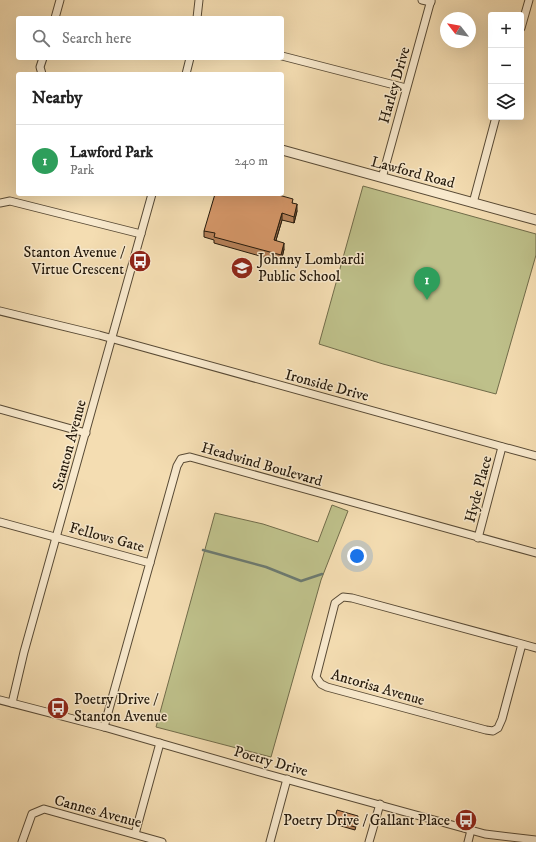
<!DOCTYPE html>
<html lang="en">
<head>
<meta charset="utf-8">
<style>
  body { margin:0; font-family:"IM FELL DW Pica",serif; background:#f6f6f6; color:#222 }
  .controls { position:absolute; right:12px; top:12px; display:grid; overflow:hidden; border-radius:4px; box-shadow:0 4px 16px #0002 }
  .controls button { width:36px; height:36px; display:grid; place-items:center; padding:0; border:0; border-bottom:1px solid #e0e0e0; background:#fff; color:#222; font:20px sans-serif }
  .compass { position:absolute; left:440px; top:12px; width:36px; height:36px; border-radius:50%; background:#fff; box-shadow:0 4px 16px #0002; rotate:301deg }
  .you { position:absolute; left:357px; top:556px; width:14px; height:14px; margin:-10px; border:3px solid #fff; border-radius:50%; background:#1a73e8; box-shadow:0 0 0 6px #1a73e833 }
  .badge { display:grid; place-items:center; width:26px; height:26px; border-radius:50%; background:#8f2418; color:#fff; font-size:13px; font-weight:700 }
  .pin { position:absolute; translate:-50% -33px; filter:drop-shadow(0 1px 2px #0008) }
  .pin::after { content:''; position:absolute; top:21px; width:14px; height:12px; background:inherit; clip-path:polygon(0 0,100% 0,50% 100%) }
  .list { margin:0; padding:0; list-style:none }
  h2 { display:flex; justify-content:space-between; align-items:center; height:52px; margin:0; padding:0 16px; font-size:17px }
  h2 small { font-size:13px; font-weight:400; color:#767676 }
  .list li { display:grid; grid-template-columns:26px 1fr auto; gap:12px; align-items:center; box-sizing:border-box; height:72px; padding:0 16px; border-top:1px solid #e0e0e0 }
  .list b { display:block; font-size:15px; white-space:nowrap }
  .list p { margin:0; font-size:13px; white-space:nowrap; color:#767676 }
  .list em { font-size:13px; font-style:normal; color:#767676 }
  .icon { flex:none; width:22px; height:22px; fill:none; stroke:currentColor; stroke-width:2; stroke-linecap:round; stroke-linejoin:round }
  .map { position:relative; flex:none; width:536px; height:842px; overflow:hidden }
  .search { position:absolute; background:#fff; box-shadow:0 4px 16px #0002; left:16px; top:16px; width:268px; height:44px; display:flex; align-items:center; gap:10px; box-sizing:border-box; padding:0 14px; border-radius:4px; color:#767676; font-size:15px }
  .panel { position:absolute; background:#fff; box-shadow:0 4px 16px #0002; left:16px; top:72px; width:268px; height:124px; border-radius:4px }
  .map>svg:first-child { display:block }
</style>
</head>
<body>
<div class="map">
<svg width="536" height="842" viewBox="0 0 536 842">
  <rect width="100%" height="100%" fill="#f4ddb2"/>
  <filter id="stains"><feTurbulence type="fractalNoise" baseFrequency=".005" numOctaves="4"/><feColorMatrix values="0 0 0 0 .2 0 0 0 0 .09 0 0 0 0 .02 0 0 0 .5 -.17"/></filter>
  <radialGradient id="worn" r=".72"><stop offset=".6" stop-color="#630" stop-opacity="0"/><stop offset="1" stop-color="#630" stop-opacity=".3"/></radialGradient>
  <g fill="#bec08a" stroke="#716c4a">
    <path d="M363 186 536 234V255L496 394 383 364 319 344Z"/>
    <path d="M332 505 348 511 321 580 271 757 156 727 215 513 263 524 318 542Z"/>
  </g>
  <g fill="none" stroke-linecap="round" stroke-linejoin="round">
    <path stroke="#6d7a70" stroke-width="2.5" d="M203 550 266 567 301 581 322 574"/>
    <g stroke="#584a35" stroke-width="9">
      <g id="minor">
        <path d="M422 0 431 2"/>
        <path d="M55 18 60 0"/>
        <path d="M197 18 199 0"/>
        <path d="M521 28 529 0"/>
        <path d="M282 56 406 88"/>
        <path d="M42 74 40 67 43 58"/>
        <path d="M186 74 190 58"/>
        <path d="M382 178 431 0"/>
        <path d="M0 203 10 201 141 234"/>
        <path d="M473 203 496 117"/>
        <path d="M0 311 99 335 536 456"/>
        <path d="M0 409 86 433"/>
        <path d="M0 522 150 563"/>
        <path d="M478 538 502 447"/>
        <path d="M522 644 502 719 498 728 493 731 486 730 327 687 321 684 316 677 335 603 343 597 352 598 522 644 536 648"/>
        <path d="M0 700 104 727 267 774 485 834 536 840"/>
        <path d="M12 703 24 652 152 194"/>
        <path d="M104 727 177 466 181 459 190 457 536 553"/>
        <path d="M135 834 160 743"/>
        <path d="M22 842 32 814 44 809 162 842"/>
        <path d="M270 842 287 779"/>
        <path d="M369 842 380 804"/>
        <path d="M468 842 471 830"/>
      </g>
    </g>
    <g stroke="#584a35" stroke-width="11">
      <path id="tertiary" d="M282 150 536 220"/>
    </g>
    <use href="#minor" stroke="#f8e9cd" stroke-width="7"/>
    <use href="#tertiary" stroke="#f8e9cd" stroke-width="9"/>
  </g>
  <g fill="#b68159" stroke="#24190b">
    <path d="M293 203 297 211 294 223 282 220 276 240 284 249 281 262 214 243V240L204 237V231Z"/>
    <path d="M358 818 355 830 334 824V821Z"/>
  </g>
  <g fill="#946949" stroke="#24190b">
    <path d="M297 204V211L294 223V217Z"/>
    <path d="M282 213V220L274 247V240Z"/>
    <path d="M284 243V249L281 262V255Z"/>
  </g>
  <g fill="#d49668" stroke="#24190b">
    <path d="M215 194H275L293 199 292 203 297 204 294 217 282 213 274 240 284 243 281 255 214 237 215 233 204 231Z"/>
    <path d="M337 810 358 816 355 827 334 821Z"/>
  </g>
  <defs>
    <g id="bus-disc" transform="scale(1.15)"><circle r="9.5" fill="#8f2418" stroke="#f8e9cd"/><path d="M-5-6H5V4H4V6H2V4H-2V6H-4V4H-5ZM-3.5-4V0h7V-4ZM-3.5 1.2v1.5H-2V1.2ZM2 1.2v1.5H3.5V1.2Z" fill="#fff"/></g>
    <g id="school-disc" transform="scale(1.15)"><circle r="9.5" fill="#8f2418" stroke="#f8e9cd"/><path d="M0-5L7-2L0 1L-7-2ZM-4 1L0 2.5L4 1V4Q0 6-4 4Z" fill="#fff"/></g>
  </defs>
  <g fill-rule="evenodd">
    <use href="#bus-disc" x="140" y="261"/>
    <use href="#school-disc" x="242" y="268"/>
    <use href="#bus-disc" x="58" y="708"/>
    <use href="#bus-disc" x="466" y="820"/>
  </g>
  <g text-anchor="middle" stroke-width="3" stroke-linejoin="round" paint-order="stroke">
    <g font-size="15" fill="#24190b" stroke="#f8e9cd">
      <text transform="translate(394 85) rotate(-74)" y="5">Harley Drive</text>
      <text transform="translate(413 172) rotate(15)" y="5">Lawford Road</text>
      <text transform="translate(327 385) rotate(15)" y="5">Ironside Drive</text>
      <text transform="translate(69 445) rotate(-75)" y="5">Stanton Avenue</text>
      <text transform="translate(262 464) rotate(16)" y="5">Headwind Boulevard</text>
      <text transform="translate(478 489) rotate(-75)" y="5">Hyde Place</text>
      <text transform="translate(107 537) rotate(15)" y="5">Fellows Gate</text>
      <text transform="translate(378 687) rotate(16)" y="5">Antorisa Avenue</text>
      <text transform="translate(271 761) rotate(16)" y="5">Poetry Drive</text>
      <text transform="translate(98 811) rotate(15)" y="5">Cannes Avenue</text>
    </g>
    <g font-size="15" fill="#24190b" stroke="#f8e9cd" text-anchor="end">
      <text x="124" y="257">Stanton Avenue /<tspan x="124" dy="17">Virtue Crescent</tspan></text>
      <text x="258" y="264" text-anchor="start">Johnny Lombardi<tspan x="258" dy="17">Public School</tspan></text>
      <text x="74" y="704" text-anchor="start">Poetry Drive /<tspan x="74" dy="17">Stanton Avenue</tspan></text>
      <text x="450" y="825">Poetry Drive / Gallant Place</text>
    </g>
  </g>
  <rect width="100%" height="100%" filter="url(#stains)"/>
  <rect width="100%" height="100%" fill="url(#worn)"/>
</svg>
<div class="controls">
<button>+</button>
<button>−</button>
<button><svg class="icon" aria-label="layers" viewBox="0 0 24 24"><path d="M12 4l9 5-9 5-9-5zM3 14l9 5 9-5"/></svg></button>
</div>
<svg class="compass" viewBox="-18 -18 36 36"><path d="M0-13l5 13h-10z" fill="#e53935"/><path d="M0 13l5-13h-10z" fill="#767676"/></svg>
<div class="you"></div>
<div class="pin badge" style="left:427px;top:300px;background:#2e9e5b">1</div>
<div class="search"><svg class="icon" aria-label="search" viewBox="0 0 24 24"><circle cx="10" cy="10" r="6"/><path d="M15 15l6 6"/></svg>Search here</div>
<section class="panel">
<h2>Nearby<small></small></h2>
<ul class="list">
<li><span class="badge" style="background:#2e9e5b">1</span><div><b>Lawford Park</b><p>Park</p></div><em>240 m</em></li>
</ul>
</section>
</div>
</body>
</html>
